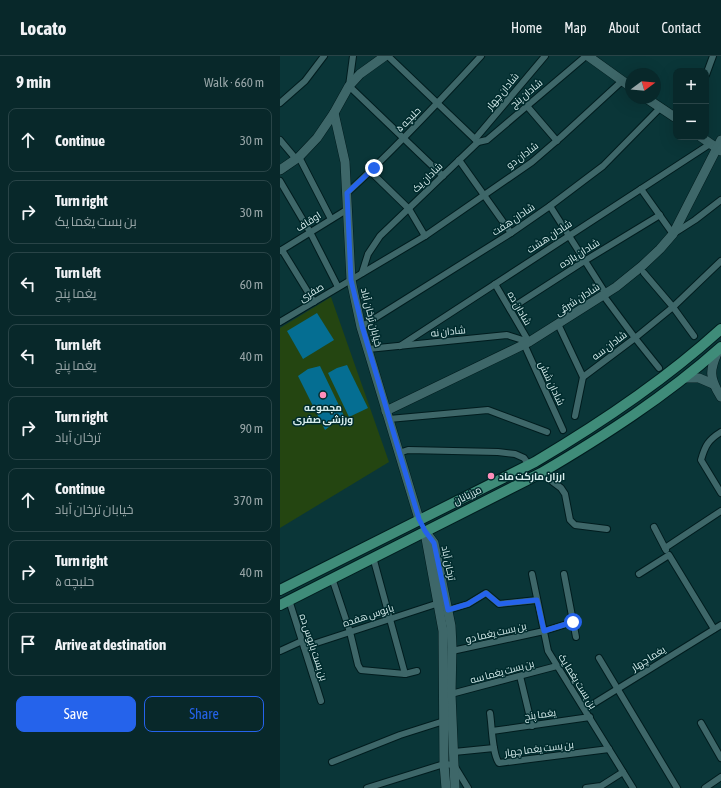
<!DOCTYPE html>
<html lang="en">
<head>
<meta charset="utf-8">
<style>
  body { margin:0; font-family:"Asap Condensed",Cairo,sans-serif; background:#113032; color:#f1f3f6 }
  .controls { position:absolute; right:12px; top:12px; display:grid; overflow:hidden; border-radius:8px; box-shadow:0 4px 16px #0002 }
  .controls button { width:36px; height:36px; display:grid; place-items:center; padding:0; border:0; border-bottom:1px solid #294447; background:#08282a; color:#f1f3f6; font:20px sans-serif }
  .compass { position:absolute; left:345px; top:12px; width:36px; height:36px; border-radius:50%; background:#08282a; box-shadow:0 4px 16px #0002; rotate:74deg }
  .stop { position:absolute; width:12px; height:12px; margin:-9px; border:3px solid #2563eb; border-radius:50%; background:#fff }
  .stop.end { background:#2563eb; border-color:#fff; box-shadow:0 1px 4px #0008 }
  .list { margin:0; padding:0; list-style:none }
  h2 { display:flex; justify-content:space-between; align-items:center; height:52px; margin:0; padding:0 16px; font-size:17px }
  h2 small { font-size:13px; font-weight:400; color:#98a6a8 }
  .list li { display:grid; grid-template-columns:26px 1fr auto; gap:12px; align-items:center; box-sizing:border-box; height:64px; margin:0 8px 8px; padding:0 8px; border:1px solid #294447; border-radius:8px }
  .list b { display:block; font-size:15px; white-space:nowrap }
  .list p { margin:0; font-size:13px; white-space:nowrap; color:#98a6a8 }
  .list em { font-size:13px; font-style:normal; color:#98a6a8 }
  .actions { display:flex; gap:8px; padding:12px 16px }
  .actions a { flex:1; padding:9px 0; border:1px solid #2563eb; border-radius:8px; text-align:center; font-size:14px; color:#2563eb }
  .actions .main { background:#2563eb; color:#fff }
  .icon { flex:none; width:22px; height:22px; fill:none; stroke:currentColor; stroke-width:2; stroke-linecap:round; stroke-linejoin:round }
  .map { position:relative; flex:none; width:441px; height:732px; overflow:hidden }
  header { display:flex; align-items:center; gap:24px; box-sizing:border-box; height:56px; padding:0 20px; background:#08282a; border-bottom:1px solid #294447 }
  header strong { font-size:19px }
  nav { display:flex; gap:22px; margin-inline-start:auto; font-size:14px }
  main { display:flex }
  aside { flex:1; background:#08282a }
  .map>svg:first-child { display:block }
</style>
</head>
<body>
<header>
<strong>Locato</strong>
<nav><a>Home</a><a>Map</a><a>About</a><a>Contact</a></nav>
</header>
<main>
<aside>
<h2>9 min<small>Walk · 660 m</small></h2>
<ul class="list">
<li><svg class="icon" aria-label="ahead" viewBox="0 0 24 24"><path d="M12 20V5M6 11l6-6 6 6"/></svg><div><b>Continue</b></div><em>30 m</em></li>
<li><svg class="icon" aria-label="right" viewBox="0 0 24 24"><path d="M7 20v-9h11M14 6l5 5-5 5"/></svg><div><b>Turn right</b><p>بن بست یغما یک</p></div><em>30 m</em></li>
<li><svg class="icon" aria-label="left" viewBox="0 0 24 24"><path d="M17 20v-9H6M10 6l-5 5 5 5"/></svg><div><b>Turn left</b><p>یغما پنج</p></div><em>60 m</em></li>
<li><svg class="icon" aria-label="left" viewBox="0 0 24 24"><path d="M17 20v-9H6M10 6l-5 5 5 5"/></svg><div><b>Turn left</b><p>یغما پنج</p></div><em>40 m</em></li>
<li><svg class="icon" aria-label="right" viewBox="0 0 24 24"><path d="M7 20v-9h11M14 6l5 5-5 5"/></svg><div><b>Turn right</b><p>ترخان آباد</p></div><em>90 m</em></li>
<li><svg class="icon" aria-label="ahead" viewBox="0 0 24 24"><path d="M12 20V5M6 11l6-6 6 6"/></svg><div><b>Continue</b><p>خیابان ترخان آباد</p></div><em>370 m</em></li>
<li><svg class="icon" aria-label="right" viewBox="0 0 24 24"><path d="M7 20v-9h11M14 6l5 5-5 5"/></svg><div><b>Turn right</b><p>حلبچه ۵</p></div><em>40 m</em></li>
<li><svg class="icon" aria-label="arrive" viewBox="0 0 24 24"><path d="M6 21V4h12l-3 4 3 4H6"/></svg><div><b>Arrive at destination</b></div></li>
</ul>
<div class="actions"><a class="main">Save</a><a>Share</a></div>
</aside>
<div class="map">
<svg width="441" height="732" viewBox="0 0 441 732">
  <rect width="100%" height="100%" fill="#0a3638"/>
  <path fill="#244511" d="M51 241 109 406 0 472V272Z"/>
  <g fill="#056e92">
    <path d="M37 257 54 284 23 303 7 275Z"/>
    <path d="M67 309 88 352 69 361 48 317 57 312Z"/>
    <path d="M40 310 66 364 54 367 45 374 18 320 28 313Z"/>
  </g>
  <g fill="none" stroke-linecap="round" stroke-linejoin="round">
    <g stroke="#001c1e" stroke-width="8">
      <g id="street">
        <path d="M73 0 69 30 163 120"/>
        <path d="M108 0 198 86"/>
        <path d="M426 19 433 0"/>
        <path d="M0 47 25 25 44 0"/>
        <path d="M247 50 277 85"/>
        <path d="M195 83 265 0"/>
        <path d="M0 84 16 103"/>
        <path d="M198 86 207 84 306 0"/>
        <path d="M19 101 51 163"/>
        <path d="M179 104 231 177"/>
        <path d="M90 115 129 153 145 180"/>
        <path d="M0 125 30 176 58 231"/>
        <path d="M361 133 393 178 415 164 441 144"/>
        <path d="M67 137C114 94 158 47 201 0"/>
        <path d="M270 150 326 238"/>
        <path d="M2 194 34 246"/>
        <path d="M0 195 68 153"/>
        <path d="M82 217 88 198 100 180 198 86"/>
        <path d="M364 217 393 251 441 205"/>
        <path d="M215 228 249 286"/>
        <path d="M323 239 355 282 393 251 414 280"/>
        <path d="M230 253 306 204 380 159"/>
        <path d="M0 266 145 180 252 106 281 81 342 25"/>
        <path d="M278 268 303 321 295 360"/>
        <path d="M81 271 231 177 270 150 323 110 380 52"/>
        <path d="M244 288 283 374"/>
        <path d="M120 290 430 88"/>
        <path d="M88 293 227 279 249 286"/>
        <path d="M303 321 355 282 379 312"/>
        <path d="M109 363 208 354 267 376"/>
        <path d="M441 376C428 384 425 390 421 404L441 437"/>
        <path d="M119 397 128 394 218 396 235 398 244 402 249 409"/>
        <path d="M261 417 281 432 285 438 290 464 295 469 327 473"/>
        <path d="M374 471 386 494"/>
        <path d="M385 492 441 455"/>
        <path d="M93 501 125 618"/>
        <path d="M252 518 268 595 353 732"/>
        <path d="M284 518 296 581"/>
        <path d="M359 518 389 499 434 573"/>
        <path d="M52 522 70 576 78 609 81 614 125 618 137 615"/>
        <path d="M9 544 41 645"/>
        <path d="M168 554 188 548 206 537 219 548 257 544"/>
        <path d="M24 591 159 547"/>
        <path d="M0 595 22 585"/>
        <path d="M172 595 264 575 293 566"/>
        <path d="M319 602 397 732"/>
        <path d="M240 620 252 670"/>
        <path d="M171 638 277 610"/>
        <path d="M305 653 441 569"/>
        <path d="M210 657C212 669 212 698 219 707L329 693"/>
        <path d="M421 667 441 702"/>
        <path d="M212 675 310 661"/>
        <path d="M174 696 214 692"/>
        <path d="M52 706 120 679 164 665"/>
        <path d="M87 732 164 708 174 709 188 732"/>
        <path d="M306 732 321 730 343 716"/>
        <path d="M425 732 441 721"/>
      </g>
    </g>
    <g stroke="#001c1e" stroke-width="10">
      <g id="secondary">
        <path d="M308 0 351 31"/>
        <path d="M366 42 396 62"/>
        <path d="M54 57 65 106 71 224 81 271 139 463"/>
        <path d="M421 81 441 95"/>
        <path d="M0 114 19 101 37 82 54 57 69 30 80 18 105 0"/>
        <path d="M439 293C429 314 429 322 441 341"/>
        <path d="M404 322H419L433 328"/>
        <path d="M106 355 249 286 336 231 362 210 380 193 393 178 441 84"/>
        <path d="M145 475 154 487 171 570 172 591 171 638 175 732"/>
        <path d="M145 477 163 575 164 708 166 732"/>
      </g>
    </g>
    <g stroke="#001c1e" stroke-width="12">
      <g id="primary">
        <path d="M0 534 255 406C321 367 384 325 441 273"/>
        <path d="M0 549 261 417C324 380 386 340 441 291"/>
      </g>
    </g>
    <use href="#street" stroke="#3e6769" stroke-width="6"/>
    <use href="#secondary" stroke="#3e6769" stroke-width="9"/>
    <use href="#primary" stroke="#3f8c79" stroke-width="10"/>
  </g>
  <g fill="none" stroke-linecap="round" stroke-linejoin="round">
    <path stroke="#2563eb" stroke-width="5" d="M94 112 67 137 71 224 82 270 139 463 145 475 154 487 168 554 188 548 206 537 219 548 257 544 264 575 293 566"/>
  </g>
  <g fill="#ff8eba" stroke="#002c2e" stroke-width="1.5">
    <circle cx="43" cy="339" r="4"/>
    <circle cx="211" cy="420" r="4"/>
  </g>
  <g text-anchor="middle" stroke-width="3" stroke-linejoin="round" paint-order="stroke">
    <g font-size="10" fill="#d7eded" stroke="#002c2e">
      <text transform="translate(222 35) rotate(-50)" y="4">شادان چهار</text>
      <text transform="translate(246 37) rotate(-40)" y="4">شادان پنج</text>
      <text transform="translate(128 63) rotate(-45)" y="4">حلبچه ۵</text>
      <text transform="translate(242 99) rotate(-37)" y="4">شادان دو</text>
      <text transform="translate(147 121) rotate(-44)" y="4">شادان یک</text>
      <text transform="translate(233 163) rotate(-34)" y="4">شادان هفت</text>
      <text transform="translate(28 165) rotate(-32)" y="4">اوقاف</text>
      <text transform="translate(269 180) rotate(-33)" y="4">شادان هشت</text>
      <text transform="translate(299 197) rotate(-32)" y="4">شادان یازده</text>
      <text transform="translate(31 236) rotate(-31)" y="4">صفری</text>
      <text transform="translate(297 243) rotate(-33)" y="4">شادان شرقی</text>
      <text transform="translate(240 252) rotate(60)" y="4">شادان ده</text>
      <text transform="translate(92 261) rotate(76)" y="4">خیابان ترخان آباد</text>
      <text transform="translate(168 275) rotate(-6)" y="4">شادان نه</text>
      <text transform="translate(329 289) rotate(-37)" y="4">شادان سه</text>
      <text transform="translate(272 327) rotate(65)" y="4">شادان شش</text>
      <text transform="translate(187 439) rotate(-27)" y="4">مرزبانان</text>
      <text transform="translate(169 507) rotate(78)" y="4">ترخان آباد</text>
      <text transform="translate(88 559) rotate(-18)" y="4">بابوس هفده</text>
      <text transform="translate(216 576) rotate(-13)" y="4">بن بست یغما دو</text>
      <text transform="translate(34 591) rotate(72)" y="4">بن بست بابوس ده</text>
      <text transform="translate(368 602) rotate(-32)" y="4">یغما چهار</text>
      <text transform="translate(222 615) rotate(-15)" y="4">بن بست یغما سه</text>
      <text transform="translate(298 625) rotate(58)" y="4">بن بست یغما یک</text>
      <text transform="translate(260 658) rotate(-8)" y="4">یغما پنج</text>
      <text transform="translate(259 692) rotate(-7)" y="4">بن بست یغما چهار</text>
    </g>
    <g font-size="10" font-weight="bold" fill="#d7eded" stroke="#002c2e">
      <text x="43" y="355">مجموعه<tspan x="43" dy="12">ورزشی صفری</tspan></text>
      <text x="219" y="424" text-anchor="start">ارزان مارکت ماد</text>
    </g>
  </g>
</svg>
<div class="controls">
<button>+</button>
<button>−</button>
</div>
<svg class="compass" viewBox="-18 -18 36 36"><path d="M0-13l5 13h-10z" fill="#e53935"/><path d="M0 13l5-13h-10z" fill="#98a6a8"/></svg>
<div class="stop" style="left:293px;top:566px"></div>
<div class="stop end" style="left:94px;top:112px"></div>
</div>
</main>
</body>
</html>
